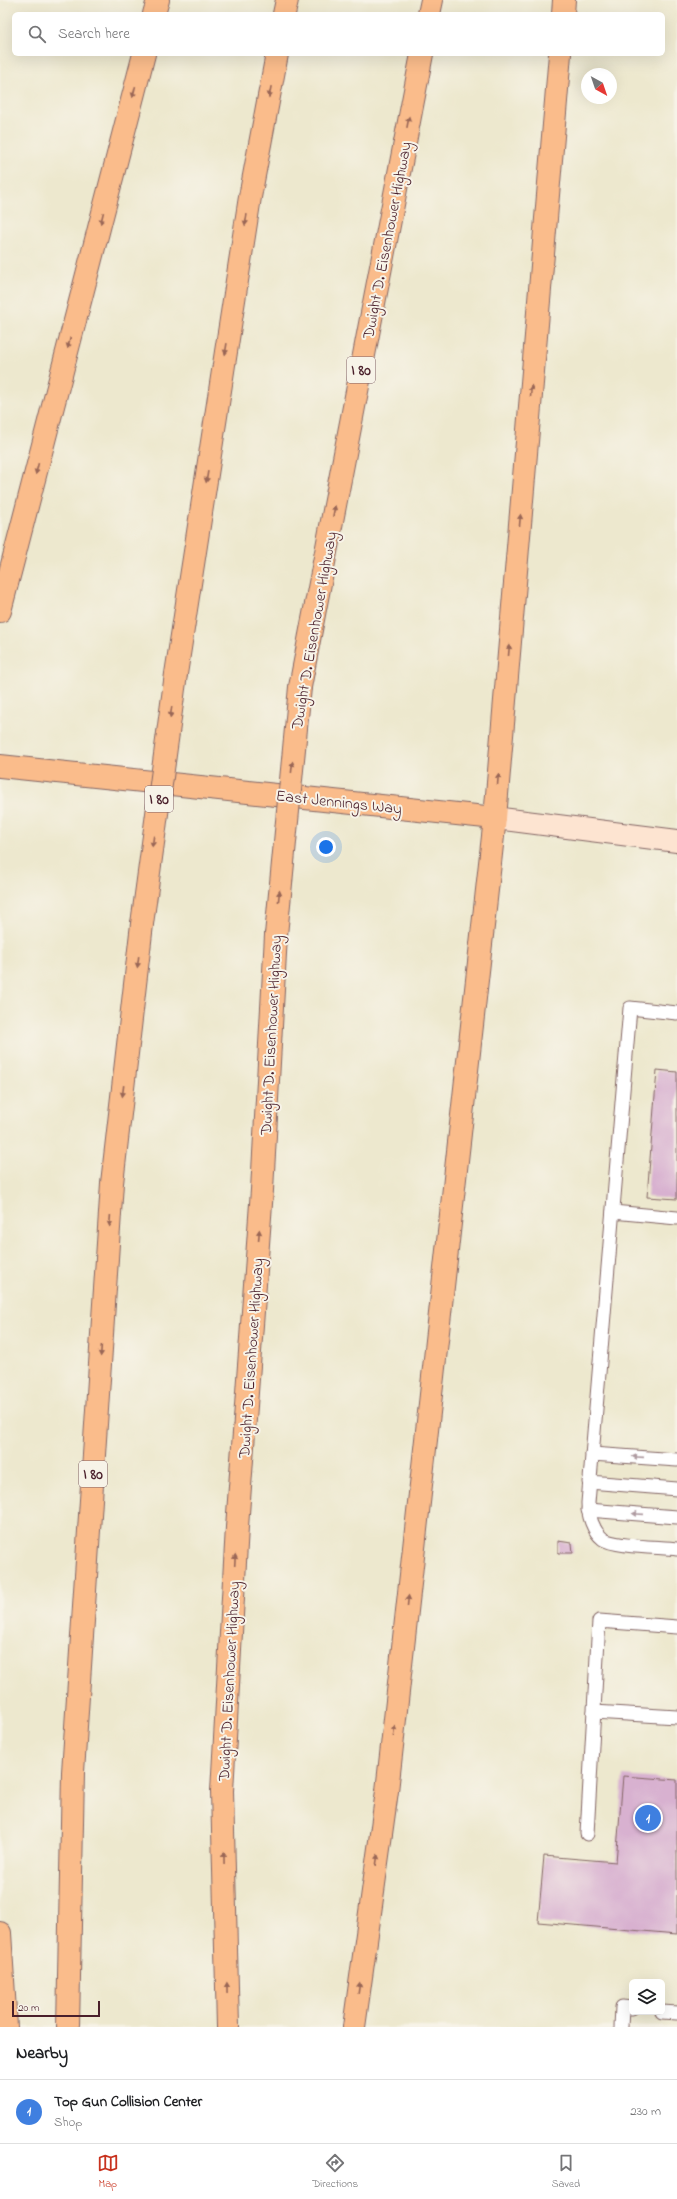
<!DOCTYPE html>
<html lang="en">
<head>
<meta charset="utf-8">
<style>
  body { margin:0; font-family:"Indie Flower",sans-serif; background:#f6f6f6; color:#202124 }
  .controls { position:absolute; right:12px; bottom:12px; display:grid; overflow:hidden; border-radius:6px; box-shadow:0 4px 16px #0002 }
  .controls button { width:36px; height:36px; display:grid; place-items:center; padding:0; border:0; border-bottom:1px solid #e0e0e0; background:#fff; color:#202124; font:20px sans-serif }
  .compass { position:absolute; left:581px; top:68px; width:36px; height:36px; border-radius:50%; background:#fff; box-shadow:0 4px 16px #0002; rotate:140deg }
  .scale { position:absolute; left:12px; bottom:10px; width:88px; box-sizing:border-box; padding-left:4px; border:2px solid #4a1f2b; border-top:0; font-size:11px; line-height:14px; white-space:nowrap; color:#4a1f2b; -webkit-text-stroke:3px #f7f3e8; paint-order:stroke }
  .you { position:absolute; left:326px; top:847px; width:14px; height:14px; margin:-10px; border:3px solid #fff; border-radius:50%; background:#1a73e8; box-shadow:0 0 0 6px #1a73e833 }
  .badge { display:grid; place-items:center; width:26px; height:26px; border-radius:50%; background:#c8321e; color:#fff; font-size:13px; font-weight:700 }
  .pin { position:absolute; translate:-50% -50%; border:2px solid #fff; box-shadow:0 1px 4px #0006 }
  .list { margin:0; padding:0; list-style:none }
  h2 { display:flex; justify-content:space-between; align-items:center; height:52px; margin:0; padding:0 16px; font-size:17px }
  h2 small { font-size:13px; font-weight:400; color:#757577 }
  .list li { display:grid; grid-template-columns:26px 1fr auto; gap:12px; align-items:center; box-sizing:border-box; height:64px; padding:0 16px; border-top:1px solid #e0e0e0 }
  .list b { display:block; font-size:15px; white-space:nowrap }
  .list p { margin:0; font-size:13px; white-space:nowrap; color:#757577 }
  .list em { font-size:13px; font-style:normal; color:#757577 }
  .icon { flex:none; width:22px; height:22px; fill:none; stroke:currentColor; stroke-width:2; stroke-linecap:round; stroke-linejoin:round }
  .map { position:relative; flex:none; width:677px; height:2027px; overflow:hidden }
  .search { position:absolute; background:#fff; box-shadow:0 4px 16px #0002; left:12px; right:12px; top:12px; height:44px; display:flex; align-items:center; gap:10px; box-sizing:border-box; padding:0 14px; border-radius:6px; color:#757577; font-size:15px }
  .sheet { height:116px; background:#fff }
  nav { display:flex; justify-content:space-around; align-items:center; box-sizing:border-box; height:56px; border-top:1px solid #e0e0e0; background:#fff; font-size:11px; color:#757577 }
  nav a { display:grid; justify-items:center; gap:2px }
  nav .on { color:#c8321e }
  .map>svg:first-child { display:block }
</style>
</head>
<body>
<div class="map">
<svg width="677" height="2027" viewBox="0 0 677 2027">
  <rect width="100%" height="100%" fill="#f7f3e8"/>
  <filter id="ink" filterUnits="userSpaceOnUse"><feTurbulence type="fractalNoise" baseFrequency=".025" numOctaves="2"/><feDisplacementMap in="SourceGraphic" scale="8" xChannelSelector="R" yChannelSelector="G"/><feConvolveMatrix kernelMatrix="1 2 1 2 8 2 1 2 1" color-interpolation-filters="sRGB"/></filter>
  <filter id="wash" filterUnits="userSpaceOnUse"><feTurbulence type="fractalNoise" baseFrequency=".012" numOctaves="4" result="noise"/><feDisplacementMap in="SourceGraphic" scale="16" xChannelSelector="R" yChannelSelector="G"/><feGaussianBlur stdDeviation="0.9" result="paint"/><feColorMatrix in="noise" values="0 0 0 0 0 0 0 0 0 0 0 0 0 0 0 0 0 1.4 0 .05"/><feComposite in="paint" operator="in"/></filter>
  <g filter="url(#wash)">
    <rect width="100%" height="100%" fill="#ede8ce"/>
    <g id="blocks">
      <g fill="#d8b1d0">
        <path d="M657 1070 677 1072V1199L647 1197Z"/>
        <path d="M558 1541 572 1543 573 1553H558Z"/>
        <path d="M623 1776 677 1780V1934L538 1922 544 1856 616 1862Z"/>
      </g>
    </g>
  </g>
  <g filter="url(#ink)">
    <use href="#blocks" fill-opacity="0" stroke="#836564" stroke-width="1"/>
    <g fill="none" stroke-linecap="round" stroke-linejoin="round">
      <g stroke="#836564" stroke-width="15">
        <g id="lane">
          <path d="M677 1013 630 1008 588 1503C588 1515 593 1531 603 1539 614 1547 662 1547 677 1549"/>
          <path d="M613 1212 677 1218"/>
          <path d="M592 1454 677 1460"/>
          <path d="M589 1482 677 1489"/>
          <path d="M588 1510 677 1517"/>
          <path d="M594 1712 677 1717"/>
          <path d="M587 1834 599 1621 677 1627"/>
          <path d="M662 2012 677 2013"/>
          <path d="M621 2027 622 2007 632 2008"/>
        </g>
      </g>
      <g stroke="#836564" stroke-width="24">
        <path id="secondary" d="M495 818 677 841"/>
      </g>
      <g stroke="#836564" stroke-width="24">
        <path id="primary" d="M0 766 495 818"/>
      </g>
      <g stroke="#836564" stroke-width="24">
        <g id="highway">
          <path d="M154 14 158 0"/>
          <path d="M284 14 287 0"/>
          <path d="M429 14 432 0"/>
          <path d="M563 14 564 0"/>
          <path d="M0 611 144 54"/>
          <path d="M176 674 250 197 277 54"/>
          <path d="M300 687 422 54"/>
          <path d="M0 1933 6 2027"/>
          <path d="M68 2027 73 1772 112 1183 142 924"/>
          <path d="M228 2027 222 1791 237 1527 262 1190 276 935"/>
          <path d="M354 2027 387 1791 495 818 560 54"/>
        </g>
      </g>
      <use href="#lane" stroke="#fff" stroke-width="13"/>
      <use href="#secondary" stroke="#fde4d1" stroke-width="22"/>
      <use href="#primary" stroke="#fabc8b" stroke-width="22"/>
      <use href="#highway" stroke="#fabc8b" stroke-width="22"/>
      <g stroke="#836564" stroke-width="24" stroke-linecap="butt">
        <g id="highway-bridge">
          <path d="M142 924 176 674"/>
          <path d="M276 935 300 687"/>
        </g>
      </g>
      <use href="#highway-bridge" stroke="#fabc8b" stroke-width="22"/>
    </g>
    <defs><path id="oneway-solid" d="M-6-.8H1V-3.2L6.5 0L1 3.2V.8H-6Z"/></defs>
    <g fill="#996656">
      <use href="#oneway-solid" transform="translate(134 92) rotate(104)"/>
      <use href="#oneway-solid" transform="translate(270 92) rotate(101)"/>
      <use href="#oneway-solid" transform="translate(408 122) rotate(-79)"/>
      <use href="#oneway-solid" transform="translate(102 218) rotate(104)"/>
      <use href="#oneway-solid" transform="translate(246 220) rotate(99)"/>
      <use href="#oneway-solid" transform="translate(69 343) rotate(104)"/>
      <use href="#oneway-solid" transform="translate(226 349) rotate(99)"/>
      <use href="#oneway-solid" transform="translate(531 391) rotate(-85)"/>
      <use href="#oneway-solid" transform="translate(37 469) rotate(104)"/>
      <use href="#oneway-solid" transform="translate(207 477) rotate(99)"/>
      <use href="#oneway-solid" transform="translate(334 511) rotate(-79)"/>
      <use href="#oneway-solid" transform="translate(520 520) rotate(-85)"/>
      <use href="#oneway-solid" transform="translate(509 650) rotate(-85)"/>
      <use href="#oneway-solid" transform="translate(171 712) rotate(98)"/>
      <use href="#oneway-solid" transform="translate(292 767) rotate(-84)"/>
      <use href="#oneway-solid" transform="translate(498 779) rotate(-85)"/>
      <use href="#oneway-solid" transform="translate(153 841) rotate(98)"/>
      <use href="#oneway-solid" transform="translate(279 896) rotate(-84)"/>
      <use href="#oneway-solid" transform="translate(138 962) rotate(97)"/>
      <use href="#oneway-solid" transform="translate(123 1091) rotate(97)"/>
      <use href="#oneway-solid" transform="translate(110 1221) rotate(94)"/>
      <use href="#oneway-solid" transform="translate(259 1235) rotate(-86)"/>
      <use href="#oneway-solid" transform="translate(101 1351) rotate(94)"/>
      <use href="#oneway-solid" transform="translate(235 1560) rotate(-87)"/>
      <use href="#oneway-solid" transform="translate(408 1601) rotate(-84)"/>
      <use href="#oneway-solid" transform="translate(394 1731) rotate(-84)"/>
      <use href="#oneway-solid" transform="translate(224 1858) rotate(-91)"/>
      <use href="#oneway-solid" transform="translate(377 1860) rotate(-82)"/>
      <use href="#oneway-solid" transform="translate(227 1988) rotate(-91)"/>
      <use href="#oneway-solid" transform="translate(359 1988) rotate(-82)"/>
    </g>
    <g fill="#ae9aa0">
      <use href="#oneway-solid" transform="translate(638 1457) rotate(-176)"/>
      <use href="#oneway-solid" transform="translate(638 1514) rotate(-176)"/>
    </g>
  </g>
  <g text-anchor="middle" stroke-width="4" stroke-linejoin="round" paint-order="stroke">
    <g fill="#f7f3e8" stroke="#7e5f64" stroke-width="1">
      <rect x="347" y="357" width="28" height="26" rx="3"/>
      <rect x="145" y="786" width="28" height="26" rx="3"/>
      <rect x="79" y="1461" width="28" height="26" rx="3"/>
    </g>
    <g font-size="15" font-weight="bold" fill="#4a1f2b">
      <text x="361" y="375">I 80</text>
      <text x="159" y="804">I 80</text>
      <text x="93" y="1479">I 80</text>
    </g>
    <g font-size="16" fill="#4a1f2b" stroke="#f7f3e8">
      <text transform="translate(386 240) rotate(-79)" y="6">Dwight D. Eisenhower Highway</text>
      <text transform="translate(313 630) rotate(-80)" y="6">Dwight D. Eisenhower Highway</text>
      <text transform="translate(339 801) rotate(6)" y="6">East Jennings Way</text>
      <text transform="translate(270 1035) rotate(-87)" y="6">Dwight D. Eisenhower Highway</text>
      <text transform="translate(250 1358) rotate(-86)" y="6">Dwight D. Eisenhower Highway</text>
      <text transform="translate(228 1681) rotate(-87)" y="6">Dwight D. Eisenhower Highway</text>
    </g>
  </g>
</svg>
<div class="controls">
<button><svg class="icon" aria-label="layers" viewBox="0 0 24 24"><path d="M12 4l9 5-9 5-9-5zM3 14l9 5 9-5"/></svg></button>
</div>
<svg class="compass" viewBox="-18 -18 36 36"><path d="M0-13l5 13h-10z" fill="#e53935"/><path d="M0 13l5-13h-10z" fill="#757577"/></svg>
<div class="scale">20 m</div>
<div class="you"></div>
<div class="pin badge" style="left:648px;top:1818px;background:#3f7fe0">1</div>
<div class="search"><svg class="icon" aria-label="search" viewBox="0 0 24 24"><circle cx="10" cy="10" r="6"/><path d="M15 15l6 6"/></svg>Search here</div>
</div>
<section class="sheet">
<h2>Nearby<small></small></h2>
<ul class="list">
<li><span class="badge" style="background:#3f7fe0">1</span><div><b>Top Gun Collision Center</b><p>Shop</p></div><em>230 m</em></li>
</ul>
</section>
<nav>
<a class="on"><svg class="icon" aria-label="map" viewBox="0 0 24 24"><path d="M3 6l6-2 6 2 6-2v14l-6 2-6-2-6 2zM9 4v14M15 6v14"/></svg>Map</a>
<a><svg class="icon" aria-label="directions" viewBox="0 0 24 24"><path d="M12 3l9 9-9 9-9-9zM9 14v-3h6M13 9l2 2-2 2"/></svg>Directions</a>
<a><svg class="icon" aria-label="saved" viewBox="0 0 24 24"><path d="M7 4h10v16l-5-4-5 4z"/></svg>Saved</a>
</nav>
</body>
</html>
